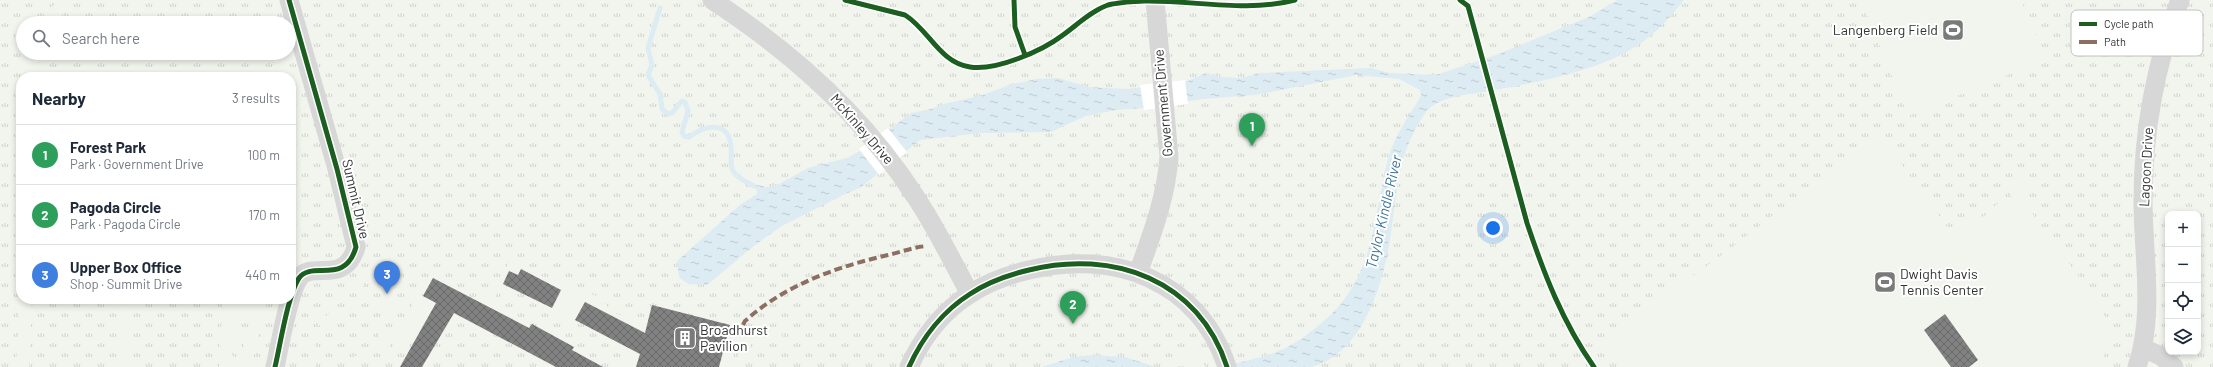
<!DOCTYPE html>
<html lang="en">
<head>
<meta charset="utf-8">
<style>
  body { margin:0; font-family:Barlow,sans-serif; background:#f6f6f7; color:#1f2937 }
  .controls { position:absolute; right:12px; bottom:12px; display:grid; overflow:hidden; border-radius:8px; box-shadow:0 2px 6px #0003 }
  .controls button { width:36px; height:36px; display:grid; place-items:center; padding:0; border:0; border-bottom:1px solid #e0e1e3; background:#fff; color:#1f2937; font:20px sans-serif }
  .you { position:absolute; left:1493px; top:228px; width:14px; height:14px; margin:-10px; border:3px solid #fff; border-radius:50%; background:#1a73e8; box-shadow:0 0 0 6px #1a73e833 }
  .badge { display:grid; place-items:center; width:26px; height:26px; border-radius:50%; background:#7a7a7a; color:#fff; font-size:13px; font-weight:700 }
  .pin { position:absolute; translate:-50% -33px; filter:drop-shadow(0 1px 2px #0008) }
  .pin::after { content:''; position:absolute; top:21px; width:14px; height:12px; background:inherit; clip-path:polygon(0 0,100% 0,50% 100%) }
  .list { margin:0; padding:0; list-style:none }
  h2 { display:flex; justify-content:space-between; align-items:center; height:52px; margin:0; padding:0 16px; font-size:17px }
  h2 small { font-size:13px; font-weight:400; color:#747a83 }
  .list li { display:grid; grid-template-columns:26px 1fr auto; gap:12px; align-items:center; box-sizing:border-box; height:60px; padding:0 16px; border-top:1px solid #e0e1e3 }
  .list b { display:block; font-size:15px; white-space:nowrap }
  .list p { margin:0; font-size:13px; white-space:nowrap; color:#747a83 }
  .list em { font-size:13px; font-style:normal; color:#747a83 }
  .icon { flex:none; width:22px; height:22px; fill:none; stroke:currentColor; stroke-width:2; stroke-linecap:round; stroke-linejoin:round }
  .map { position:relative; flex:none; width:2213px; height:367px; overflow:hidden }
  .search { position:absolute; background:#fff; box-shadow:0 2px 6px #0003; left:16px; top:16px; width:280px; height:44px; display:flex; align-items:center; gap:10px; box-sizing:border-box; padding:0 14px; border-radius:22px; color:#747a83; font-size:15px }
  .panel { position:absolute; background:#fff; box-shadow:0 2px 6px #0003; left:16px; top:72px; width:280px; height:232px; border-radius:16px }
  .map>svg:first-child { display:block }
</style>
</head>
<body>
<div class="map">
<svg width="2213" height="367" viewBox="0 0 2213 367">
  <defs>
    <pattern id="park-tufts" width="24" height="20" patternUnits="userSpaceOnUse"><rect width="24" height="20" fill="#f1f5ed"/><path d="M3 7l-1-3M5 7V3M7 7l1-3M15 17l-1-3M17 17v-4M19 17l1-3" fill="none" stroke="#cfd2cc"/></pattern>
    <pattern id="water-ripples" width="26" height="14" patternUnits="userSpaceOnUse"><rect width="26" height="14" fill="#ddebf3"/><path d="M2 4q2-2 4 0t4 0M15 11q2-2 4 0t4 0" fill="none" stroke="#becad1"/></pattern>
    <pattern id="building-cross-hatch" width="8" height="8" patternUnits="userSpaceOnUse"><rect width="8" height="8" fill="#818181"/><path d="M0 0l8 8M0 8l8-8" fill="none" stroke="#6a6a6a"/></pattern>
  </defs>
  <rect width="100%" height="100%" fill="#fff"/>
  <path fill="url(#park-tufts)" fill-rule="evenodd" d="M0 0H2213V367H0ZM23 23H289V53H23ZM21 77H291V299H21ZM2168 214H2198V352H2168Z"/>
  <g fill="#f1f5ed">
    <path d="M1861 0H2021L2046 59 1908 116Z"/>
    <path d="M56 4 63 9 62 18 50 20 49 23H39L47 10Z"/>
    <path d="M26 53H48L46 77H21V89L20 79Z"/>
    <path d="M1882 136 1885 137 1887 144 1951 232C1963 226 1974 221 1986 215 1993 210 1993 204 2003 202L2004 207 2012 203 2010 182 2020 179 2025 180 2031 210 2037 223 2081 279 2109 323 2108 345 2100 367H1627L1607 342 1609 335 1651 304 1678 287 1738 243 1774 214 1801 197 1817 183 1824 175 1858 155Z"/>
    <path d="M509 263 525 264 545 278 559 280 579 299 590 294 600 297 611 311 619 315 632 314 645 334 636 367H624L640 337 632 326 585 302 573 324 549 312 561 290 521 270 518 275 509 271 490 307 481 303 489 295Z"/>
    <path d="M367 268 370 269 360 293 354 292 353 283Z"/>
    <path d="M381 277 393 284 398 300 392 311 383 319 379 317 382 315 380 302 394 300 392 286 378 287 377 279Z"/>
    <path d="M21 278V299H32L29 367H16Z"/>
    <path d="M418 292 423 296 474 323 449 321 433 308 412 344 394 343 393 336C421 327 404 311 418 292Z"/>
    <path d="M122 299H134L130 367H118Z"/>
    <path d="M223 299H253L237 326 238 338 234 339 226 345V349L234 357 232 367H219Z"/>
    <path d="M258 299H268L251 367H236L244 347 241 334 251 330 252 325 247 318 253 312Z"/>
    <path d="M330 307 353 312C342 316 330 320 325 331L317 323 320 314 328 316Z"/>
    <path d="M746 326 784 336 763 344 762 340 751 343V347L741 362 737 361Z"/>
    <path d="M379 328 387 334 391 350 378 352Z"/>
    <path d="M726 340 733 343 734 346 729 367H719Z"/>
    <path d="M313 343 320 351 315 367H307Z"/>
    <path d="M372 347 371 355 351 366 346 361Z"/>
    <path d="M1189 351 1199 354 1205 367 1168 366 1179 354Z"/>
  </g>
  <g fill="url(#water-ripples)">
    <path d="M1617 0H1684C1672 15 1659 30 1644 41 1603 71 1538 82 1489 91 1469 95 1440 95 1426 112 1417 124 1408 143 1404 157 1395 186 1394 217 1389 246 1381 291 1360 355 1311 367 1303 367 1292 367 1284 367 1264 367 1244 367 1223 367 1243 361 1263 358 1281 350 1297 343 1311 332 1324 321 1376 275 1372 221 1388 159 1392 144 1401 128 1409 115 1413 108 1419 102 1421 94L1420 90 1399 79 1357 75 1255 95 1204 99 1143 108 1116 110 1086 116 1051 132 981 133 920 140 860 188 843 195 782 226 755 245 707 285 688 284 679 277 677 261 741 204 757 194V190L749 183 766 187 777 185 808 168 847 158 860 151 911 113 931 109 944 104 983 95 1009 85 1036 79 1058 78 1089 87 1126 89 1185 82 1206 73 1223 77 1241 78 1259 73 1371 68 1390 73 1436 75 1496 55 1591 16Z"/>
    <path d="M1092 355 1125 357 1156 367H1042L1073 357Z"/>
  </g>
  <g fill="#fff">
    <path d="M1485 56 1495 92 1488 94 1478 59Z"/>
    <path d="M1185 80 1188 104 1144 110 1140 85Z"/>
    <path d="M888 128 907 152 879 175 859 149Z"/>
  </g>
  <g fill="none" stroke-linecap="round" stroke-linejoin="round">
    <path stroke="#ddebf3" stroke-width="5" d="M660 8 648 48 652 65 648 75 660 94 662 109 668 114 672 113 682 101 685 102 688 111 682 132 684 136 689 137C705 125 729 120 731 147 732 154 730 163 732 169 737 179 746 181 754 186"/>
  </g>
  <g fill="url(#building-cross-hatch)">
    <path d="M521 269 561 290 552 308 503 284 509 271 518 275Z"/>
    <path d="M433 278 529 328 532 324 574 347 572 350 603 367H556L454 313 422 367H400L436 303 423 296Z"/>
    <path d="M585 302 645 333 652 305 730 325 719 367H636L640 354 575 320Z"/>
    <path d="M1945 314 1978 360 1969 367H1951L1924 330Z"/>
  </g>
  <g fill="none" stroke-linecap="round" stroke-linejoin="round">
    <g stroke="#d7d7d7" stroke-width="19">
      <path d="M712 0C792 52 863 115 915 196 936 227 952 261 970 294"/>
      <path d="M1138 273C1152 234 1166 198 1169 157L1155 0"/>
      <path d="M2143 348 2161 356 2174 367"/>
      <path d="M275 367C280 346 288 294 299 278 312 260 345 286 356 247L337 169 289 0"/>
      <path d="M909 367C922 338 943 311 970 294 988 282 1008 275 1029 270 1113 249 1199 280 1227 367"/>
      <path d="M2137 367C2155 314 2143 256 2143 201 2143 132 2155 65 2180 0"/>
    </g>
    <path stroke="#8d6e63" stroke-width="4" stroke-dasharray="8 4" stroke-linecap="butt" d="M743 325 745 321C785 285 836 267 888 255 901 252 914 247 927 246"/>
    <g stroke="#fff" stroke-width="8">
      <g id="cycleway">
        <path d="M845 0 905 15C929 30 940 63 970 67 996 71 1042 51 1063 35 1077 25 1091 11 1108 5 1120 2 1132 2 1144 1 1194 0 1246 13 1295 0"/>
        <path d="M1014 0 1015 27 1025 55"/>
        <path d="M1460 0 1468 6 1527 223C1544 274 1563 323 1594 367"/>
        <path d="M275 367C280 346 288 294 299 278 312 260 345 286 356 247L337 169 289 0"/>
        <path d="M909 367C922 338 943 311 970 294 988 282 1008 275 1029 270 1113 249 1199 280 1227 367"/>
      </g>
    </g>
    <use href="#cycleway" stroke="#1b5e20" stroke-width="5"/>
  </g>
  <defs>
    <g id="stadium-square" transform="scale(1.15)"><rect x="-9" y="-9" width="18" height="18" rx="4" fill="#7a7a7a" stroke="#fff"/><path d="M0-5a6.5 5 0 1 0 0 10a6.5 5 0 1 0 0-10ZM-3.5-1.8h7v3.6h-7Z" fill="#fff"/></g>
    <g id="building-square" transform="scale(1.15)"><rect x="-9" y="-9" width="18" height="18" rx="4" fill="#7a7a7a" stroke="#fff"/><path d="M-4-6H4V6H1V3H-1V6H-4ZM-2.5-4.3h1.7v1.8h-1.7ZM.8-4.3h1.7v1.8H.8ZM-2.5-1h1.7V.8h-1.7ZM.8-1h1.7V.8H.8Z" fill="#fff"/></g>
  </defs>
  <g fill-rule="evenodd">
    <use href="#stadium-square" x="1953" y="30"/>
    <use href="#stadium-square" x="1885" y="282"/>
    <use href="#building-square" x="685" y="338"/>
  </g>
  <g text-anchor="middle" stroke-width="4" stroke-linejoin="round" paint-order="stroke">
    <g font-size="14" fill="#333" stroke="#fff" text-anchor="start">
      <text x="1938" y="35" text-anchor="end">Langenberg Field</text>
      <text x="1900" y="279">Dwight Davis<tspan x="1900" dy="16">Tennis Center</tspan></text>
      <text x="700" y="335">Broadhurst<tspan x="700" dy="16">Pavilion</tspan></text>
    </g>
    <g font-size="14" fill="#333" stroke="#fff">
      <text transform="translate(1163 103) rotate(-95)" y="5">Government Drive</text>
      <text transform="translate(862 129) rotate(49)" y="5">McKinley Drive</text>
      <text transform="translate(2146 167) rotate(-87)" y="5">Lagoon Drive</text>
      <text transform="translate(356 199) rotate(77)" y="5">Summit Drive</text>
    </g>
    <g font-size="15" font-style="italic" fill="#3f7597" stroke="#fff">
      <text transform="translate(1384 212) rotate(-77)" y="5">Taylor Kindle River</text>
    </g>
  </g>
  <rect x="2071" y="10" width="132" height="46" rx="6" fill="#fff" stroke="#c2c2c2" stroke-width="1"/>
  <rect x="2079" y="22" width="18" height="4" fill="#1b5e20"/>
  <rect x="2079" y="40" width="18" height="4" fill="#8d6e63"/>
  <g font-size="11" fill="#333">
    <text x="2104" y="28">Cycle path</text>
    <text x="2104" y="46">Path</text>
  </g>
</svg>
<div class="controls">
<button>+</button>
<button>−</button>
<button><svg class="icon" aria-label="locate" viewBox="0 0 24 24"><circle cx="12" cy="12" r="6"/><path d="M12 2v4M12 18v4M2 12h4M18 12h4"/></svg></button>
<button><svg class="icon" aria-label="layers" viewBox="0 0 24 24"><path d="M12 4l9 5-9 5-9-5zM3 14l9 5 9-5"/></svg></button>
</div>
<div class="you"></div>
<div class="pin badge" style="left:1252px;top:146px;background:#2e9e5b">1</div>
<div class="pin badge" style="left:1073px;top:324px;background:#2e9e5b">2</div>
<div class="pin badge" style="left:387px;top:294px;background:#3f7fe0">3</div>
<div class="search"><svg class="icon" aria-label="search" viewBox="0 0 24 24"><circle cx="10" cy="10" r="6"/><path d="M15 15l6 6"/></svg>Search here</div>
<section class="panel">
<h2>Nearby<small>3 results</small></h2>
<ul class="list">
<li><span class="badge" style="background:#2e9e5b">1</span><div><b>Forest Park</b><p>Park · Government Drive</p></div><em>100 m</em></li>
<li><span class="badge" style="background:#2e9e5b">2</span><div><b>Pagoda Circle</b><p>Park · Pagoda Circle</p></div><em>170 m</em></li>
<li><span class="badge" style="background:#3f7fe0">3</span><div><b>Upper Box Office</b><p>Shop · Summit Drive</p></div><em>440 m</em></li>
</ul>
</section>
</div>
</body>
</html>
